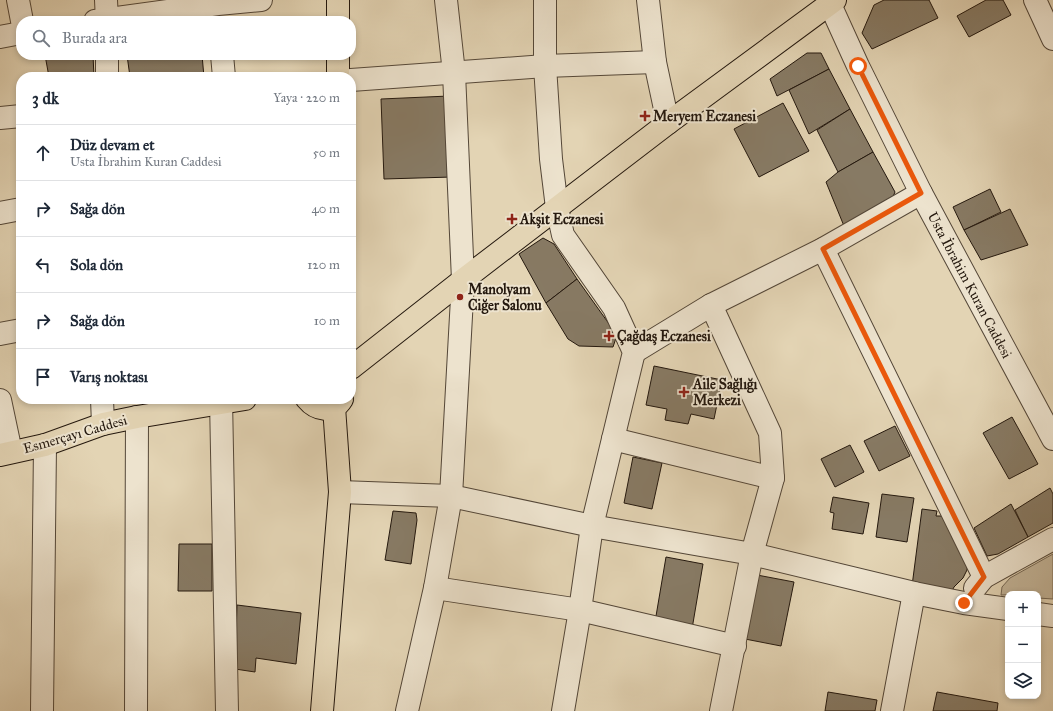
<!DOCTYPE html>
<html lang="tr">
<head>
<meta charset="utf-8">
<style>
  body { margin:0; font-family:"IM FELL Great Primer",serif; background:#f2f2f3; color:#1f2937 }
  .controls { position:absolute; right:12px; bottom:12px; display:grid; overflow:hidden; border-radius:8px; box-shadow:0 2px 6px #0003 }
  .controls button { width:36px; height:36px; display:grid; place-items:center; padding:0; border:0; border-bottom:1px solid #e0e1e3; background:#fff; color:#1f2937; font:20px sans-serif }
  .stop { position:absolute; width:12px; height:12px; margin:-9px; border:3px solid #ea580c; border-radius:50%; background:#fff }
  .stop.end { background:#ea580c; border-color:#fff; box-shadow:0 1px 4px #0008 }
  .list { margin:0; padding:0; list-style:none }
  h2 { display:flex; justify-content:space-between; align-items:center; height:52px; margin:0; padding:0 16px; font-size:17px }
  h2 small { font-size:13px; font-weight:400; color:#747a83 }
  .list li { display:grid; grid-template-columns:26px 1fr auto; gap:12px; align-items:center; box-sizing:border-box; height:56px; padding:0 16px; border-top:1px solid #e0e1e3 }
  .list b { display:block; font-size:15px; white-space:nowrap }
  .list p { margin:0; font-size:13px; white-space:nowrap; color:#747a83 }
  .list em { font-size:13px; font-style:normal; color:#747a83 }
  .icon { flex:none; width:22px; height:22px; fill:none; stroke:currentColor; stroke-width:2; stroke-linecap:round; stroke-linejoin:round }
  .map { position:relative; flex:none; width:1053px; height:711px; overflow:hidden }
  .search { position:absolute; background:#fff; box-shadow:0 2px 6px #0003; left:16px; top:16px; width:340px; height:44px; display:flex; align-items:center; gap:10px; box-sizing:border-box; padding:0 14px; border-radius:16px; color:#747a83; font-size:15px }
  .panel { position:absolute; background:#fff; box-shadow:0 2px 6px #0003; left:16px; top:72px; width:340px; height:332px; border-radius:16px }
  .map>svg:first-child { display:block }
</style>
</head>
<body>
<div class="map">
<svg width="1053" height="711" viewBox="0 0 1053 711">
  <rect width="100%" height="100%" fill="#e3d4b4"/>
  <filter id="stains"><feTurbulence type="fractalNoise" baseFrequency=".005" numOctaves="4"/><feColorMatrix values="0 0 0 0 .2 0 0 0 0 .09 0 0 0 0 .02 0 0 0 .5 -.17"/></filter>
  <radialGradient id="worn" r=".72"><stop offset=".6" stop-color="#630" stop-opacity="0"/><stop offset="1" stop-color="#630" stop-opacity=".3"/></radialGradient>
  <path fill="#c3b498" stroke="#746653" d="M1053 554V599L1038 598V594L1001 595 1002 587 1010 578Z"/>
  <g fill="#877a64" stroke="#24180e">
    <path d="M884 0H929L938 18 872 49 862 33 874 5Z"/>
    <path d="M986 0H1003L1011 15 969 37 957 16Z"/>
    <path d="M807 53H821L829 69 777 96 770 79Z"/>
    <path d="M45 55H93L94 77H49Z"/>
    <path d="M127 55H202L204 77H130Z"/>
    <path d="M829 69 850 109 809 134 789 90Z"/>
    <path d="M449 96 452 177 384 179 381 99Z"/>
    <path d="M783 103 809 151 759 177 734 129Z"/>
    <path d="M850 109 873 152 838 172 817 130Z"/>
    <path d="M873 152 895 192 892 199 844 226 826 182 838 172Z"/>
    <path d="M990 189 1001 212 964 230 953 207Z"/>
    <path d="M1010 209 1028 245 981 260 964 230Z"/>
    <path d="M543 238 554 244 577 279 546 303 519 254Z"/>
    <path d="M577 279 617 335 613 347 579 346 568 339 546 303Z"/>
    <path d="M654 366 722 380 714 419 691 414 688 424 665 420 667 409 646 405Z"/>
    <path d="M1012 417 1038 464 1009 479 983 433Z"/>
    <path d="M895 426 910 456 879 471 864 441Z"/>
    <path d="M850 445 864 472 835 487 821 459Z"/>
    <path d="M633 457 662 463 652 509 624 503Z"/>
    <path d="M1050 488 1053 494V523L1028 537 1015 510Z"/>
    <path d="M882 494 914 498 907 542 876 537Z"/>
    <path d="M833 497 869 503 863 534 832 529 834 513 830 512Z"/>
    <path d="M1011 504 1028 537 998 554 987 556 974 528Z"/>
    <path d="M922 509 937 511 936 516H946L968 563 967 570 963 578 954 587 951 593 912 586Z"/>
    <path d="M393 511 416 513 417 520 411 564 385 560Z"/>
    <path d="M179 544H212V591H178Z"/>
    <path d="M666 557 703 564 692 629 655 622Z"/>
    <path d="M757 575 794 582 781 646 745 639Z"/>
    <path d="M237 605 301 613 296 664 256 658 255 672 235 669Z"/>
    <path d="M828 692 877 700 875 711H825Z"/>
    <path d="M937 692 998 703 997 711H933Z"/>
  </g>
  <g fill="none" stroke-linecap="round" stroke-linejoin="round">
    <g stroke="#544738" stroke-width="24">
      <g id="minor">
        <path d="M18 0 22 21"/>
        <path d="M106 0 107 21"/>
        <path d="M545 0V66L551 159 557 208 563 235 614 308 634 352 592 526 580 610 563 711"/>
        <path d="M648 0 655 62 668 123"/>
        <path d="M828 0 858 66 921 193 1053 439"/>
        <path d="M1035 0 1053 39"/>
        <path d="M95 21 218 4 261 0"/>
        <path d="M0 37 21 33"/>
        <path d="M107 55V77"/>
        <path d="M222 55 224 77"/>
        <path d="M351 80 545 66 655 62"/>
        <path d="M0 118 21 116"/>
        <path d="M0 213 21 209"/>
        <path d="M823 249 984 577"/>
        <path d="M711 305 770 433 773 478 752 554 721 711"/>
        <path d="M0 334 21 330"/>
        <path d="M634 352 711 305 823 249 921 193"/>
        <path d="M102 399 103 424"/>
        <path d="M221 399 227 711"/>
        <path d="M0 400 11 452"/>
        <path d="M613 439 773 478"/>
        <path d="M340 492 451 496 592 526 752 554 914 593 964 603 1008 609"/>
        <path d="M435 588 580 610 735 646"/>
        <path d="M975 588 984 577 1053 539"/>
        <path d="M1038 614 1053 616"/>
        <path d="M42 711 45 445"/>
        <path d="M136 711 137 417"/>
        <path d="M407 711 435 588 451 496 463 280 454 73 446 0"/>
        <path d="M892 711 914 593"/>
      </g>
    </g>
    <g stroke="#24180e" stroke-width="24">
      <g id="major">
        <path d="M338 21V0"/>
        <path d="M338 77V55"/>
        <path d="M351 368 463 280 668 123 835 0"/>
        <path d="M307 399C316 410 333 414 342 399"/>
        <path d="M0 455 45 445 103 424 137 417 245 399"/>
        <path d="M322 711 340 492 334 407"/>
      </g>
    </g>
    <use href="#minor" stroke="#ede3ce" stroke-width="22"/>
    <use href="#major" stroke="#e3d4b4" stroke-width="22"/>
  </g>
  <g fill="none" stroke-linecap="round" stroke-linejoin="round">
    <path stroke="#ea580c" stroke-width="5" d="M858 66 921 193 823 249 984 577 964 603"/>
  </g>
  <g fill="#8f2418" stroke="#ede3ce" stroke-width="1.5">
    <path d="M643 110h4v4h4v4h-4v4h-4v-4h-4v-4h4z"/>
    <path d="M510 213h4v4h4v4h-4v4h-4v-4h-4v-4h4z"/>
    <circle cx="460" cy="297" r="4"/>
    <path d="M607 330h4v4h4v4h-4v4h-4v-4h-4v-4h4z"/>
    <path d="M682 386h4v4h4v4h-4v4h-4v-4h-4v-4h4z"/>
  </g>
  <g text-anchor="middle" stroke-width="4" stroke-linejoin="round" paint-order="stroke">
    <g font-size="14" font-weight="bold" fill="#24180e" stroke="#ede3ce" text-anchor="start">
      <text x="653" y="121">Meryem Eczanesi</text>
      <text x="520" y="224">Akşit Eczanesi</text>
      <text x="468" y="294">Manolyam<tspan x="468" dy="16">Ciğer Salonu</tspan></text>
      <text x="617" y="341">Çağdaş Eczanesi</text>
      <text x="693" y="389">Aile Sağlığı<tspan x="693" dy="16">Merkezi</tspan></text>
    </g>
    <g font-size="14" fill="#24180e" stroke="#ede3ce">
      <text transform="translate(970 285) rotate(62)" y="5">Usta İbrahim Kuran Caddesi</text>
      <text transform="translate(75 434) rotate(-16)" y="5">Esmerçayı Caddesi</text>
    </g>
  </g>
  <rect width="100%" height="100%" filter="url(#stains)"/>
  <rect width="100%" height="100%" fill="url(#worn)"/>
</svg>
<div class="controls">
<button>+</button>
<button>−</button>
<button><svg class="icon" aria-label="layers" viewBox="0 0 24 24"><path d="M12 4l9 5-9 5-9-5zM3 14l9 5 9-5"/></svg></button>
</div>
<div class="stop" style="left:858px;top:66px"></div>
<div class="stop end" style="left:964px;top:603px"></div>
<div class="search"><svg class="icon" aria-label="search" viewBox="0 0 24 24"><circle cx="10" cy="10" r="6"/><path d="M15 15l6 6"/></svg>Burada ara</div>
<section class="panel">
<h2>3 dk<small>Yaya · 220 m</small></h2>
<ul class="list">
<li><svg class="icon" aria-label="ahead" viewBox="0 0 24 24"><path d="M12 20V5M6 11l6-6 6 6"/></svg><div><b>Düz devam et</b><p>Usta İbrahim Kuran Caddesi</p></div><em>50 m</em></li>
<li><svg class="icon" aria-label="right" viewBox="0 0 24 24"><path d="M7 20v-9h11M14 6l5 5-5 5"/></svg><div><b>Sağa dön</b></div><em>40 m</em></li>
<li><svg class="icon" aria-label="left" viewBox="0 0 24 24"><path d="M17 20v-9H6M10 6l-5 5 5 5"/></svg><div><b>Sola dön</b></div><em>120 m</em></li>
<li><svg class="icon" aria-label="right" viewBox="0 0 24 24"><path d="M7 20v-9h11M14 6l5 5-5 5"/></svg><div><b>Sağa dön</b></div><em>10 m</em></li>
<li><svg class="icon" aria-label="arrive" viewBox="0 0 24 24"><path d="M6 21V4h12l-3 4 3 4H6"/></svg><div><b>Varış noktası</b></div></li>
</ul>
</section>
</div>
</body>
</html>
